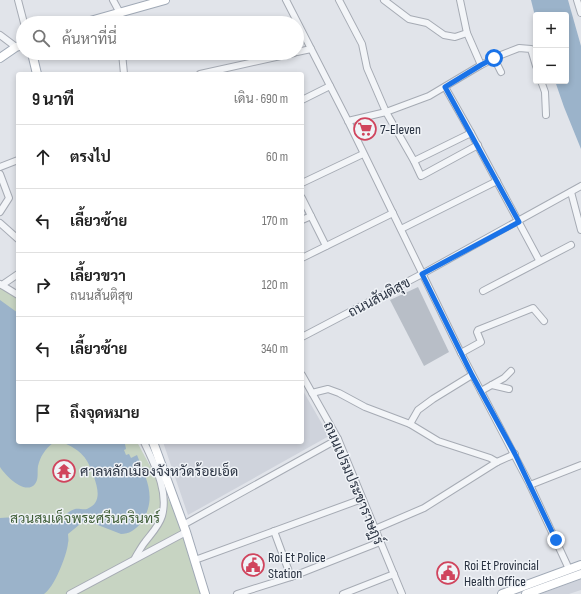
<!DOCTYPE html>
<html lang="th">
<head>
<meta charset="utf-8">
<style>
  body { margin:0; font-family:"Sofia Sans Condensed",Sarabun,sans-serif; background:#f6f6f6; color:#222 }
  .controls { position:absolute; right:12px; top:12px; display:grid; overflow:hidden; border-radius:4px; box-shadow:0 2px 6px #0003 }
  .controls button { width:36px; height:36px; display:grid; place-items:center; padding:0; border:0; border-bottom:1px solid #e0e0e0; background:#fff; color:#222; font:20px sans-serif }
  .stop { position:absolute; width:12px; height:12px; margin:-9px; border:3px solid #1a73e8; border-radius:50%; background:#fff }
  .stop.end { background:#1a73e8; border-color:#fff; box-shadow:0 1px 4px #0008 }
  .list { margin:0; padding:0; list-style:none }
  h2 { display:flex; justify-content:space-between; align-items:center; height:52px; margin:0; padding:0 16px; font-size:17px }
  h2 small { font-size:13px; font-weight:400; color:#767676 }
  .list li { display:grid; grid-template-columns:26px 1fr auto; gap:12px; align-items:center; box-sizing:border-box; height:64px; padding:0 16px; border-top:1px solid #e0e0e0 }
  .list b { display:block; font-size:15px; white-space:nowrap }
  .list p { margin:0; font-size:13px; white-space:nowrap; color:#767676 }
  .list em { font-size:13px; font-style:normal; color:#767676 }
  .icon { flex:none; width:22px; height:22px; fill:none; stroke:currentColor; stroke-width:2; stroke-linecap:round; stroke-linejoin:round }
  .map { position:relative; flex:none; width:581px; height:594px; overflow:hidden }
  .search { position:absolute; background:#fff; box-shadow:0 2px 6px #0003; left:16px; top:16px; width:288px; height:44px; display:flex; align-items:center; gap:10px; box-sizing:border-box; padding:0 14px; border-radius:22px; color:#767676; font-size:15px }
  .panel { position:absolute; background:#fff; box-shadow:0 2px 6px #0003; left:16px; top:72px; width:288px; height:372px; border-radius:4px }
  .map>svg:first-child { display:block }
</style>
</head>
<body>
<div class="map">
<svg width="581" height="594" viewBox="0 0 581 594">
  <rect width="100%" height="100%" fill="#e1e4ea"/>
  <g fill="#cfd3dc">
    <path d="M302 389 329 436 188 515 163 442H302Z"/>
    <path d="M581 579V590L569 594H540Z"/>
  </g>
  <path fill="#c7d4c2" d="M0 284 18 295V442H137L186 532 207 594H0Z"/>
  <g fill="#9bb3ca">
    <path d="M531 0H568L581 46V149L564 107 555 81H566V15H536V20Z"/>
    <path d="M0 300 18 313V442L53 443C45 449 40 457 38 466 37 472 39 479 35 484 25 496 5 475 0 467Z"/>
    <path d="M62 442H128L125 444 126 449 124 450 126 455 129 454 131 458 137 455C147 480 158 500 140 524 135 530 129 534 121 534L85 520 68 534C68 537 69 540 68 543 67 555 54 588 44 594H0V518C10 517 21 517 31 518 39 519 48 521 56 520 63 518 68 511 75 509 78 508 83 510 87 509 102 503 98 489 94 477 87 457 82 451 62 442Z"/>
  </g>
  <g fill="#b8bec7">
    <path d="M418 287 449 352 424 366 390 300Z"/>
    <path d="M67 465 70 474 61 476 59 468Z"/>
  </g>
  <g fill="none" stroke-linecap="round" stroke-linejoin="round">
    <g stroke="#a6abb4" stroke-width="8">
      <g id="minor">
        <path d="M18 0 24 23"/>
        <path d="M113 0 120 13 121 23"/>
        <path d="M286 0 348 121 461 353 530 485 569 569"/>
        <path d="M339 0 362 44 367 68 386 112 414 161 421 176 478 145"/>
        <path d="M384 0 409 19 427 23 444 35 455 37 467 33"/>
        <path d="M460 0 467 33 481 65"/>
        <path d="M577 0 581 13"/>
        <path d="M0 35 16 47"/>
        <path d="M297 52 311 49"/>
        <path d="M122 53 124 74"/>
        <path d="M494 58 501 72"/>
        <path d="M200 74 294 53"/>
        <path d="M541 81 545 92 546 115"/>
        <path d="M445 87 471 133"/>
        <path d="M302 100 330 86"/>
        <path d="M348 121 386 112 429 96 481 65 501 55 519 48 531 49 536 66"/>
        <path d="M414 161 471 133 539 260"/>
        <path d="M0 167 18 160"/>
        <path d="M0 174 9 198 0 212"/>
        <path d="M302 183 363 154"/>
        <path d="M571 192 581 230"/>
        <path d="M302 198 326 246"/>
        <path d="M302 220 311 216"/>
        <path d="M0 223 18 239"/>
        <path d="M401 229 497 181"/>
        <path d="M302 258 393 213"/>
        <path d="M0 284 18 295"/>
        <path d="M2 285 18 274"/>
        <path d="M483 291 571 245"/>
        <path d="M302 337 422 274 581 186"/>
        <path d="M461 353 481 342 477 332 478 330 533 308 544 321"/>
        <path d="M302 375 338 439 402 594"/>
        <path d="M492 385 509 389"/>
        <path d="M481 391 504 378 511 371"/>
        <path d="M312 393 328 389 339 393 365 407 410 424 438 441 490 458 497 462"/>
        <path d="M410 424 418 410 433 399 472 375"/>
        <path d="M530 485 581 465"/>
        <path d="M183 525 338 439"/>
        <path d="M375 529 424 508 497 462 515 454"/>
        <path d="M274 531 291 577"/>
        <path d="M135 558C138 553 141 547 145 542 151 534 159 526 162 516 169 491 154 464 144 442"/>
        <path d="M195 560 362 499"/>
        <path d="M70 594 186 532"/>
        <path d="M237 594 291 577 380 542"/>
        <path d="M343 594 394 574"/>
      </g>
    </g>
    <g stroke="#a0a9b6" stroke-width="10">
      <g id="major">
        <path d="M83 23 165 0"/>
        <path d="M32 53 37 74"/>
        <path d="M0 58 16 47 23 45"/>
        <path d="M153 442 186 532 205 594"/>
        <path d="M502 594 581 565"/>
        <path d="M526 594 581 574"/>
      </g>
    </g>
    <use href="#minor" stroke="#f3f5f8" stroke-width="6"/>
    <use href="#major" stroke="#fff" stroke-width="8"/>
  </g>
  <g fill="none" stroke-linecap="round" stroke-linejoin="round">
    <path stroke="#1a73e8" stroke-width="5" d="M494 58 481 65 445 87 519 222 422 274 472 375 515 454 556 540"/>
  </g>
  <defs>
    <g id="supermarket-ring" transform="scale(1.15)"><circle r="9.5" fill="#f0f3f7" stroke="#d0445d" stroke-width="1.5"/><path d="M-6-5.5h2.5l.6 2H6L4.5 2H-2.5L-4.4-4H-6ZM-1.5 3.2a1.3 1.3 0 1 0 .1 0ZM3 3.2a1.3 1.3 0 1 0 .1 0Z" fill="#d0445d"/></g>
    <g id="temple-ring" transform="scale(1.15)"><circle r="9.5" fill="#f0f3f7" stroke="#d0445d" stroke-width="1.5"/><path d="M0-6L5-2H3V0L6.5 2.5H4V6H1.5V3h-3V6H-4V2.5H-6.5L-3 0V-2H-5Z" fill="#d0445d"/></g>
    <g id="civic-ring" transform="scale(1.15)"><circle r="9.5" fill="#f0f3f7" stroke="#d0445d" stroke-width="1.5"/><path d="M-.6-6.5H3V-4.5H.6V-3L4-1V1h2V6H-6V1h2V-1L-.6-3ZM-1.2 2.5V6h2.4V2.5Z" fill="#d0445d"/></g>
  </defs>
  <g fill-rule="evenodd">
    <use href="#supermarket-ring" x="365" y="129"/>
    <use href="#temple-ring" x="64" y="471"/>
    <use href="#civic-ring" x="253" y="565"/>
    <use href="#civic-ring" x="448" y="573"/>
  </g>
  <g text-anchor="middle" stroke-width="3" stroke-linejoin="round" paint-order="stroke">
    <g font-size="14" fill="#293241" stroke="#f0f3f7" text-anchor="start">
      <text x="380" y="134">7-Eleven</text>
      <text x="80" y="476">ศาลหลักเมืองจังหวัดร้อยเอ็ด</text>
      <text x="268" y="562">Roi Et Police<tspan x="268" dy="16">Station</tspan></text>
      <text x="464" y="570">Roi Et Provincial<tspan x="464" dy="16">Health Office</tspan></text>
    </g>
    <g font-size="14" fill="#293241" stroke="#f0f3f7">
      <text transform="translate(379 297) rotate(-28)" y="5">ถนนสันติสุข</text>
      <text transform="translate(354 483) rotate(67)" y="5">ถนนเปรมประชาราษฏร์</text>
    </g>
    <g font-size="14" fill="#3e5d36" stroke="#f0f3f7">
      <text x="85" y="523">สวนสมเด็จพระศรีนครินทร์</text>
    </g>
  </g>
</svg>
<div class="controls">
<button>+</button>
<button>−</button>
</div>
<div class="stop" style="left:494px;top:58px"></div>
<div class="stop end" style="left:556px;top:540px"></div>
<div class="search"><svg class="icon" aria-label="search" viewBox="0 0 24 24"><circle cx="10" cy="10" r="6"/><path d="M15 15l6 6"/></svg>ค้นหาที่นี่</div>
<section class="panel">
<h2>9 นาที<small>เดิน · 690 m</small></h2>
<ul class="list">
<li><svg class="icon" aria-label="ahead" viewBox="0 0 24 24"><path d="M12 20V5M6 11l6-6 6 6"/></svg><div><b>ตรงไป</b></div><em>60 m</em></li>
<li><svg class="icon" aria-label="left" viewBox="0 0 24 24"><path d="M17 20v-9H6M10 6l-5 5 5 5"/></svg><div><b>เลี้ยวซ้าย</b></div><em>170 m</em></li>
<li><svg class="icon" aria-label="right" viewBox="0 0 24 24"><path d="M7 20v-9h11M14 6l5 5-5 5"/></svg><div><b>เลี้ยวขวา</b><p>ถนนสันติสุข</p></div><em>120 m</em></li>
<li><svg class="icon" aria-label="left" viewBox="0 0 24 24"><path d="M17 20v-9H6M10 6l-5 5 5 5"/></svg><div><b>เลี้ยวซ้าย</b></div><em>340 m</em></li>
<li><svg class="icon" aria-label="arrive" viewBox="0 0 24 24"><path d="M6 21V4h12l-3 4 3 4H6"/></svg><div><b>ถึงจุดหมาย</b></div></li>
</ul>
</section>
</div>
</body>
</html>
